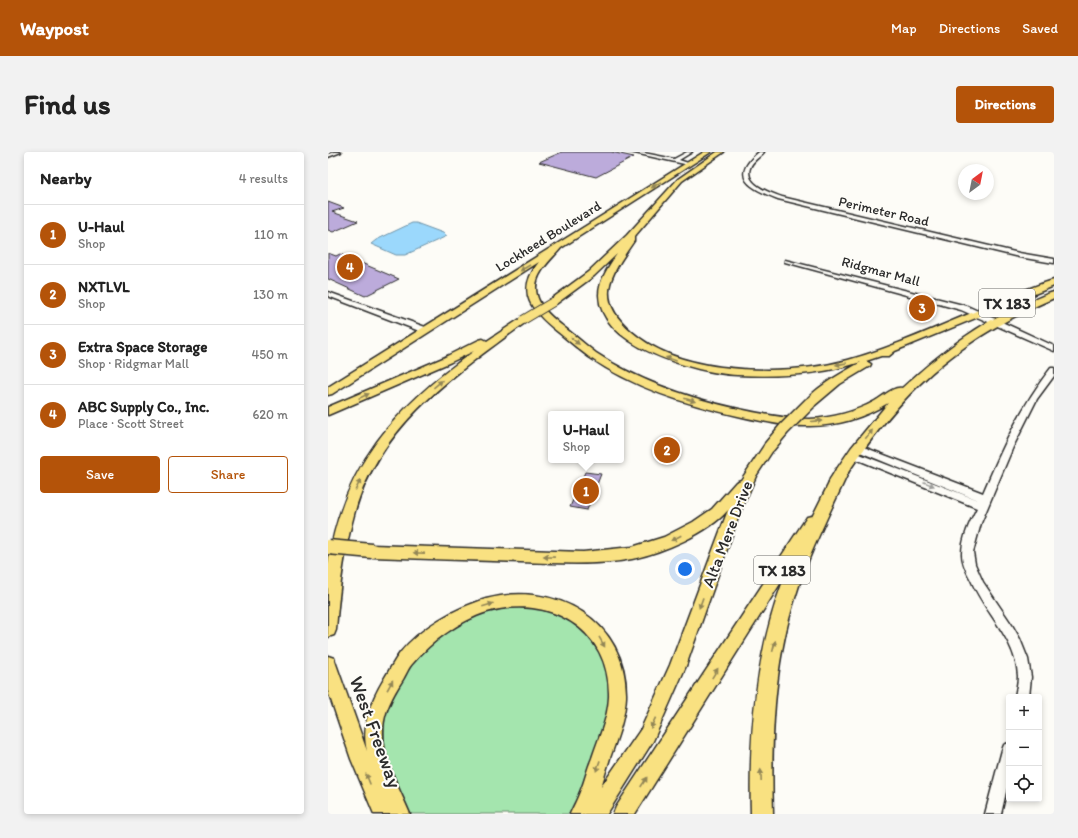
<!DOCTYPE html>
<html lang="en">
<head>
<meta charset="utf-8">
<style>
  body { margin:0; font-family:Itim,sans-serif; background:#f2f2f2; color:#222 }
  .controls { position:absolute; right:12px; bottom:12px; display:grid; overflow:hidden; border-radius:4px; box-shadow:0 2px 6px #0003 }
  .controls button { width:36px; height:36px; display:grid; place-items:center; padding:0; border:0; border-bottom:1px solid #e0e0e0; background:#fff; color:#222; font:20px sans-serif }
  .compass { position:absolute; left:630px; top:12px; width:36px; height:36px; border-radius:50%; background:#fff; box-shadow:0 2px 6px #0003; rotate:32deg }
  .you { position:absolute; left:357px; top:417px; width:14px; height:14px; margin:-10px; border:3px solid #fff; border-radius:50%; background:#1a73e8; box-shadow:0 0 0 6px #1a73e833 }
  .badge { display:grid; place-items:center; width:26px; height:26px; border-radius:50%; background:#b45309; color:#fff; font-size:13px; font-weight:700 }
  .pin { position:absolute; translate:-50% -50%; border:2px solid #fff; box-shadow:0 1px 4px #0006 }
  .popup { position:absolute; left:220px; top:259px; width:76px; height:52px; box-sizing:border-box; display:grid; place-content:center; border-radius:4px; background:#fff; filter:drop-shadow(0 1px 3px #0005); font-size:13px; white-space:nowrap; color:#767676 }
  .popup b { font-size:15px; color:#222 }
  .popup::after { content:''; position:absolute; left:50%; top:100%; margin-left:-8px; border:8px solid transparent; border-top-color:#fff }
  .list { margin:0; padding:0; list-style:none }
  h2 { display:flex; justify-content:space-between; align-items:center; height:52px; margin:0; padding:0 16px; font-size:17px }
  h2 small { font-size:13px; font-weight:400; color:#767676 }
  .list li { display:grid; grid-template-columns:26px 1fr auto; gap:12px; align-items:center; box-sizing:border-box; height:60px; padding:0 16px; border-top:1px solid #e0e0e0 }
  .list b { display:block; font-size:15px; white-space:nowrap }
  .list p { margin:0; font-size:13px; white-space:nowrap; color:#767676 }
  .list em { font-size:13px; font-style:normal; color:#767676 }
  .actions { display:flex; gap:8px; padding:12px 16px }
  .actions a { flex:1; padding:9px 0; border:1px solid #b45309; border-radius:4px; text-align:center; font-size:14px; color:#b45309 }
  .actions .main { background:#b45309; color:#fff }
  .icon { flex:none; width:22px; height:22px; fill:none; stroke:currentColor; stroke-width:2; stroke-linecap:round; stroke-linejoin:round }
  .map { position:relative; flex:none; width:726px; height:662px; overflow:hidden; border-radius:4px }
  header { display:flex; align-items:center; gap:24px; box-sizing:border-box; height:56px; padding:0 20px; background:#b45309; color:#fff }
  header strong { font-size:19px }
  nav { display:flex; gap:22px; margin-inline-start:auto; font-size:14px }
  .intro { display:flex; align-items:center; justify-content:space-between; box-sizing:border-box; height:96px; padding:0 24px }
  h1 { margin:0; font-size:28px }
  .button { padding:10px 18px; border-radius:4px; background:#b45309; color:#fff; font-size:14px; font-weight:700 }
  main { display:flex; gap:24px; padding:0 24px }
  aside { flex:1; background:#fff; border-radius:4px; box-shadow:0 2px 6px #0003 }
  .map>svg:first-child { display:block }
</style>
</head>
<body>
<header>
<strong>Waypost</strong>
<nav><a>Map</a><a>Directions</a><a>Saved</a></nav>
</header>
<div class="intro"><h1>Find us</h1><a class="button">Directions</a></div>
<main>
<aside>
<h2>Nearby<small>4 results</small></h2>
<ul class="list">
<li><span class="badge">1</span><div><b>U-Haul</b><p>Shop</p></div><em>110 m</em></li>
<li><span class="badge">2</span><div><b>NXTLVL</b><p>Shop</p></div><em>130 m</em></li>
<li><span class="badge">3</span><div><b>Extra Space Storage</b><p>Shop · Ridgmar Mall</p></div><em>450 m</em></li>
<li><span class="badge">4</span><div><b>ABC Supply Co., Inc.</b><p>Place · Scott Street</p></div><em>620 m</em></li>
</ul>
<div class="actions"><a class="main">Save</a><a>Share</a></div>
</aside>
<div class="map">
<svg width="726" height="662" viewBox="0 0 726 662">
  <rect width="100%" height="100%" fill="#fdfcf7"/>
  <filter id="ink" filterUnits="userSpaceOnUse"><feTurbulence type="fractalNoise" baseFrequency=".025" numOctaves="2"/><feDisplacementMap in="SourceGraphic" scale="8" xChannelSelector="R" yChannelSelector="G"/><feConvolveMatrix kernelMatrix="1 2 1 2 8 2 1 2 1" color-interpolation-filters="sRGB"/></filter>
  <g filter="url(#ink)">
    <path fill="#a4e5ae" stroke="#68886c" d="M204 452 224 458 260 479 278 506 284 541 259 633 243 662H83L64 629 56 601 57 560 76 520 93 500 118 477 162 456Z"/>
    <path fill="#9bd8fc" stroke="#6e93a8" d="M84 71H88L115 81 119 84 77 103H68L43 92 48 88Z"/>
    <g fill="#bcabdb" stroke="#2b2b2b">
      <path d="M234 0H283L306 5 268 25 211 10Z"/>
      <path d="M0 50 16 56 4 60 30 69 5 80 0 78Z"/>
      <path d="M0 101 8 104 12 102 71 127 37 144 0 127Z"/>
      <path d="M257 320 273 322 259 358 242 355Z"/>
    </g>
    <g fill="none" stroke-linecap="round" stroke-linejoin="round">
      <g stroke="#2b2b2b" stroke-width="3">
        <g id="minor">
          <path d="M7 0H13L0 5V2Z"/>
          <path d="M302 0H311L346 7 359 0H364L351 8 363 12 361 13Z"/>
          <path d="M431 0H436C432 5 424 9 422 16 416 33 443 41 454 45L691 101 726 107V111L691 105 450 47C423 36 400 26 431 0Z"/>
          <path d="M457 108 639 154 726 194V199L633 158 457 110Z"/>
          <path d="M0 140 100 176 101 178 100 180H94L0 144Z"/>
          <path d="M723 216H726V224L709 247 685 295 653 371 645 400 647 412 655 430 684 473 692 487 700 507 703 525 701 545H687C688 538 690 531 690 524 688 486 657 462 643 428 639 420 634 412 634 402 634 386 642 370 649 356L523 305 521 303 523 301H529L652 349 527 298 525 296 530 293 533 294 655 341C674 297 693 254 723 216Z"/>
          <path d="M681 591V627L673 662H657L674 598 676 593Z"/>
        </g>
      </g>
      <g stroke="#2b2b2b" stroke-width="3">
        <g id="major">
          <path d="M376 0H383L233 96C223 108 208 120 208 136 208 154 225 166 237 176 248 184 257 193 268 201 312 230 361 246 411 257 434 262 458 267 481 267 504 266 527 260 547 249 555 245 565 234 574 236 612 201 652 170 700 150 709 147 717 142 726 140V146C626 189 570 242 512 333L507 335 502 333 501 330 502 327 523 296 560 251C536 266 509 274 482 274 458 275 433 269 410 264 357 252 306 236 261 205 250 197 240 188 230 180 205 160 186 141 211 110L4 242 0 243V235Z"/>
          <path d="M389 0H396L354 29 306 85V89C282 124 265 147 304 180 328 201 362 211 393 215 434 220 479 219 520 208 567 195 613 173 658 155 680 146 703 134 726 128V134L567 199 561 204H553L538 209 543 212 542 214 512 232 486 254H478L476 251C487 235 516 220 533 210 493 223 451 225 409 223 369 221 272 195 271 143 271 128 281 114 289 102L266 124 228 152H222L220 150 222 148 260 120 299 83 350 27Z"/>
          <path d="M195 165 200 168 198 170C129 221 53 271 27 359 16 398 11 438 8 478L6 483 0 485C0 464 0 433 0 412 15 313 67 256 146 199L123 210 0 263V255L115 206 151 188 155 187 159 189Z"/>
          <path d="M441 291 445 292 447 295 428 324 411 363 358 514 325 589 279 662H242C245 655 249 648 252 640 257 629 259 617 264 606 271 585 280 566 281 545 283 476 220 442 159 460 131 469 104 489 85 511 80 516 78 523 74 529 65 543 56 559 55 576 53 606 71 635 82 662H46L23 607 0 539V504L6 506 8 512 39 599C33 573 43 549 56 527 61 519 66 509 72 501 92 476 127 456 158 447 226 428 300 468 298 545 297 566 289 586 282 606 279 616 276 625 273 635L313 577 342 513 400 358C381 381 333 401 304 407 267 414 229 411 192 410 143 408 93 407 44 405L39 403 37 399 39 395 44 393 255 400 304 395 336 385 365 370 384 357 408 330 413 328 437 292Z"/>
          <path d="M484 364 489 365 491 369 489 373 307 662H285L288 655 479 365Z"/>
        </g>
      </g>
      <g stroke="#2b2b2b" stroke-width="3">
        <path id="highway" d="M513 316 518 317 520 321C501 362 480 403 467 446 445 516 443 589 445 662H423C421 589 426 516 449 446 464 402 486 362 506 321L508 317Z"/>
      </g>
      <use href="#minor" fill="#fdfcf7" fill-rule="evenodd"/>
      <use href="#major" fill="#f9e181" fill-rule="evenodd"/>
      <use href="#highway" fill="#f9e181" fill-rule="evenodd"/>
      <g stroke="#2b2b2b" stroke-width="10" stroke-linecap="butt">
        <path id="major-bridge-far2" d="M195 168 225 150"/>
      </g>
      <g stroke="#2b2b2b" stroke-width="14" stroke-linecap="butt">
        <path id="major-bridge-far1" d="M441 295 456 277 482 251"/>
      </g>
      <g stroke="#2b2b2b" stroke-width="17" stroke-linecap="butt">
        <path id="major-bridge" d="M0 395 44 399"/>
      </g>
      <use href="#major-bridge-far2" stroke="#f9e181" stroke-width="8"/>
      <use href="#major-bridge-far1" stroke="#f9e181" stroke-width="11"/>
      <use href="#major-bridge" stroke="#f9e181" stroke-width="14"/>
    </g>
    <defs><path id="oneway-solid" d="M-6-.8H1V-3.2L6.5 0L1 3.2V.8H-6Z"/></defs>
    <g fill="#928656">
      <use href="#oneway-solid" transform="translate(328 33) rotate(148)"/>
      <use href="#oneway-solid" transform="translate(197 116) rotate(148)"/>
      <use href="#oneway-solid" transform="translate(247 189) rotate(39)"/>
      <use href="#oneway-solid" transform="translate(343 207) rotate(-161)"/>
      <use href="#oneway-solid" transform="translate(513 212) rotate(171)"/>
      <use href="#oneway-solid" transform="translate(110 232) rotate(-40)"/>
      <use href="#oneway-solid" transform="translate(36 244) rotate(-24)"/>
      <use href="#oneway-solid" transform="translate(362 248) rotate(18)"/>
      <use href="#oneway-solid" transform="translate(489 269) rotate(-5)"/>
      <use href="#oneway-solid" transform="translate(541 282) rotate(-52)"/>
      <use href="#oneway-solid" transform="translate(30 333) rotate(-63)"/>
      <use href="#oneway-solid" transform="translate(348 386) rotate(153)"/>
      <use href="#oneway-solid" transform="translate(91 401) rotate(-178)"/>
      <use href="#oneway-solid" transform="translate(221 405) rotate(-179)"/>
      <use href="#oneway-solid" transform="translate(373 451) rotate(110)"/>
      <use href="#oneway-solid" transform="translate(160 453) rotate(-17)"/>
      <use href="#oneway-solid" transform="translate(274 490) rotate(60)"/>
      <use href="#oneway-solid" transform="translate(446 494) rotate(-76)"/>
      <use href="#oneway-solid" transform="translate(387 521) rotate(-58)"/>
      <use href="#oneway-solid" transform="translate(62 533) rotate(-61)"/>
      <use href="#oneway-solid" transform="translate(325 571) rotate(115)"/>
      <use href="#oneway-solid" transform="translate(270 614) rotate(110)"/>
      <use href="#oneway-solid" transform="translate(433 623) rotate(-92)"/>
      <use href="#oneway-solid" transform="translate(40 627) rotate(-112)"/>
      <use href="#oneway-solid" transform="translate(316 630) rotate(-57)"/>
    </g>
    <use fill="#9e9e9b" href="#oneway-solid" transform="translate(601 332) rotate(22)"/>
  </g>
  <g text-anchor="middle" stroke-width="4" stroke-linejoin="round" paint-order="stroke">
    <g font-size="14" fill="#2b2b2b" stroke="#fdfcf7">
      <text transform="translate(556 59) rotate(13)" y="5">Perimeter Road</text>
      <text transform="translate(220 84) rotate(-32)" y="5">Lockheed Boulevard</text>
      <text transform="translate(553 119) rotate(15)" y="5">Ridgmar Mall</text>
    </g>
    <g fill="#fdfcf7" stroke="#6a6a68" stroke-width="1">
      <rect x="651" y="137" width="56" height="28" rx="3"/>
      <rect x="426" y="404" width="56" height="28" rx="3"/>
    </g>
    <g font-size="16" font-weight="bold" fill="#2b2b2b">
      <text x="679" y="157">TX 183</text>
      <text x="454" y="424">TX 183</text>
    </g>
    <g font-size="17" fill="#2b2b2b" stroke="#fdfcf7">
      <text transform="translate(399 382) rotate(-69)" y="6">Alta Mere Drive</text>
    </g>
    <g font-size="20" fill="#2b2b2b" stroke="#fdfcf7">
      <text transform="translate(48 580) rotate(70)" y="7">West Freeway</text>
    </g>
  </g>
</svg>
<div class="controls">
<button>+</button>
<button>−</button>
<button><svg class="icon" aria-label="locate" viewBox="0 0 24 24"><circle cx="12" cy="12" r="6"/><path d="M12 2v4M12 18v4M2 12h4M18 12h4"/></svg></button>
</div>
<svg class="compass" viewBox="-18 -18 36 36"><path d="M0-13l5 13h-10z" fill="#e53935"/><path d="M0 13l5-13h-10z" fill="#767676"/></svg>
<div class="you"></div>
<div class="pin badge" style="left:258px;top:339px">1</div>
<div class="popup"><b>U-Haul</b>Shop</div>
<div class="pin badge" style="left:339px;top:298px">2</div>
<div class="pin badge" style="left:594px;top:156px">3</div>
<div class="pin badge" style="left:22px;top:115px">4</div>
</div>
</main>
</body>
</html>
